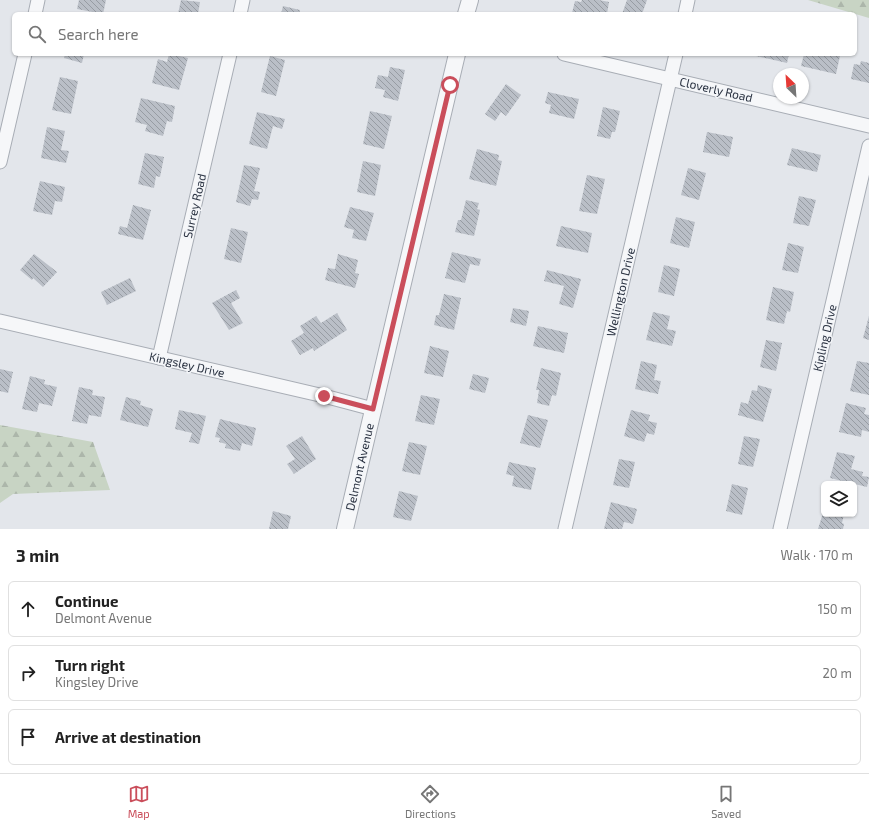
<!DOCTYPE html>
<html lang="en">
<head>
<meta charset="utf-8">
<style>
  body { margin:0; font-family:"Exo 2",sans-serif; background:#f2f2f2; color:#222 }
  .controls { position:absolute; right:12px; bottom:12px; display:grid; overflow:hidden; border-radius:6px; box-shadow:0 1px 3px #0004 }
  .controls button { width:36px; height:36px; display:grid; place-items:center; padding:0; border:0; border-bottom:1px solid #e0e0e0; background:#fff; color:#222; font:20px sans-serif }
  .compass { position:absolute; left:773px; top:68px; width:36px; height:36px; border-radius:50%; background:#fff; box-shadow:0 1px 3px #0004; rotate:335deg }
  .stop { position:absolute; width:12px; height:12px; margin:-9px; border:3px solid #ca4e5b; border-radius:50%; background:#fff }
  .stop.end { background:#ca4e5b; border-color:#fff; box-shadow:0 1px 4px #0008 }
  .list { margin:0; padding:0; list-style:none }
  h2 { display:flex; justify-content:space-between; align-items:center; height:52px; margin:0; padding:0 16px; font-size:17px }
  h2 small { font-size:13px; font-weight:400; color:#767676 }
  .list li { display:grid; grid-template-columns:26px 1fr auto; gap:12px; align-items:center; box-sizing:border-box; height:56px; margin:0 8px 8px; padding:0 8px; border:1px solid #e0e0e0; border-radius:6px }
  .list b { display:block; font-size:15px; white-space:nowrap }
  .list p { margin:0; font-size:13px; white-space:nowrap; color:#767676 }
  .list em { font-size:13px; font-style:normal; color:#767676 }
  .icon { flex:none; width:22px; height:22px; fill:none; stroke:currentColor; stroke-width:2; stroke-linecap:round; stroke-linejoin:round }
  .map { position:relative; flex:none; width:869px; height:529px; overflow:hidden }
  .search { position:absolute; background:#fff; box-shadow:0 1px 3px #0004; left:12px; right:12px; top:12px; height:44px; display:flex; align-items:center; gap:10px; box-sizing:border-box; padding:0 14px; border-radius:6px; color:#767676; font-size:15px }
  .sheet { height:244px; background:#fff }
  nav { display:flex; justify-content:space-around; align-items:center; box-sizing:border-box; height:56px; border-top:1px solid #e0e0e0; background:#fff; font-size:11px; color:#767676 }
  nav a { display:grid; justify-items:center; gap:2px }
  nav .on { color:#ca4e5b }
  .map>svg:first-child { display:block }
</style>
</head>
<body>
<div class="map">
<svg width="869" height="529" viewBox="0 0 869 529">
  <defs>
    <pattern id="forest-firs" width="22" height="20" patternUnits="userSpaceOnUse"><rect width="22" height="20" fill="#c8d4c4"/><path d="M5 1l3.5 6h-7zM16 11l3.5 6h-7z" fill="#acb6aa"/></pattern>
    <pattern id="building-back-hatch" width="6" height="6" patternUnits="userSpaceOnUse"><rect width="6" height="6" fill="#babfc7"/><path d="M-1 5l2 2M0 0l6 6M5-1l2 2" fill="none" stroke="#979ca3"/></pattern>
  </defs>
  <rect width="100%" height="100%" fill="#e3e6eb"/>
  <g fill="url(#forest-firs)">
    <path d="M808 0H869V18Z"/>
    <path d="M0 425 93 442 110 490 13 494 0 503Z"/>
  </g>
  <g fill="url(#building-back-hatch)">
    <path d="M79 0H106L103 14 77 9Z"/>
    <path d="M181 0 200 2 198 14H178Z"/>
    <path d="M582 0H599L609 2 607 14 572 13 575 1 581 2Z"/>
    <path d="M627 0H647L642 14H622Z"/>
    <path d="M283 6 300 10 299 14H281Z"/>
    <path d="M65 54H84L82 63 64 58Z"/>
    <path d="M169 54 188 58 179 90 152 83 158 59 167 62Z"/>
    <path d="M756 54H789L787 63 756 56Z"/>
    <path d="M804 54H830L840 56 836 74 801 66Z"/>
    <path d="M270 56 285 60 276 96 261 92Z"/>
    <path d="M861 61 869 63V83L851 79 854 64 860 65Z"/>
    <path d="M390 67 405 70 398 101 383 97 385 90 375 88 378 75 388 77Z"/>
    <path d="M60 77 78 81 71 114 52 110Z"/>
    <path d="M506 84 521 95 506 116 501 112 495 121 485 114Z"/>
    <path d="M548 92 579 99 574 119 549 113 551 105 545 103Z"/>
    <path d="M141 98 175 106 172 122 167 121 163 136 145 131 147 125 135 122Z"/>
    <path d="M603 107 620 111 615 132H612L610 139 597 136Z"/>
    <path d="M370 111 392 116 384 149 363 144Z"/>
    <path d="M257 112 285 119 282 129 273 126 267 149 249 144Z"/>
    <path d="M47 127 65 131 61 150 69 151 66 163 41 158Z"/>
    <path d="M707 132 733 137 729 157 703 152Z"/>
    <path d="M792 148 821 155 817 172 787 165Z"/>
    <path d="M477 149 499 155 498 160 502 161 496 186 469 179Z"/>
    <path d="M145 153 164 157 160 177 156 176 154 188 138 184Z"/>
    <path d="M363 161 381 165 375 196 357 192Z"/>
    <path d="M244 165 260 168 254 191 260 192 258 200 252 199 250 206 236 202Z"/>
    <path d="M688 168 706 173 699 200 681 195Z"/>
    <path d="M587 175 605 179 597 214 579 211Z"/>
    <path d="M40 181 65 187 62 202 55 201 52 215 33 211Z"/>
    <path d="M799 196 816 200 809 226 793 223Z"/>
    <path d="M466 200 479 203 477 209 480 210 474 236 455 232 458 220H461Z"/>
    <path d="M133 205 151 210 143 240 118 234 120 226 127 228Z"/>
    <path d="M350 207 374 213 366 241 352 238 354 230 344 227Z"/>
    <path d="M676 217 695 222 689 248 670 243Z"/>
    <path d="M561 226 592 233 588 253 556 246Z"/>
    <path d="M231 228 248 232 241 263 224 259Z"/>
    <path d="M788 243 804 247 798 273 782 270Z"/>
    <path d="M452 252 481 259 479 266 470 264 465 283 445 278Z"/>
    <path d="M34 254 57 272 43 287 33 278 32 280 20 270Z"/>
    <path d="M338 254 358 260 355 273 359 274 355 288 325 280 328 268 335 269Z"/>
    <path d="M664 265 680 269 674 296 658 292Z"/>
    <path d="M547 270 581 279 573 308 559 304 564 286 544 281Z"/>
    <path d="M130 278 136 291 107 305 101 292Z"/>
    <path d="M773 287 794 292 790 312 787 311 784 324 766 320Z"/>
    <path d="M236 290 240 298 231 303 243 323 229 330 212 303Z"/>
    <path d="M444 294 461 298 454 330 434 325 436 315H439Z"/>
    <path d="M513 308 529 311 526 326 510 322Z"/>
    <path d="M653 312 670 316 667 329 676 331 672 346 646 340Z"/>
    <path d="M337 313 347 330 314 351 313 348 300 355 291 341 304 333 300 326 316 316 321 323Z"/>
    <path d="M869 316V340L863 338Z"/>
    <path d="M538 326 568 333 564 353 533 346Z"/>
    <path d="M766 340 782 343 776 371 760 367Z"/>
    <path d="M430 346 449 351 443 377 424 373Z"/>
    <path d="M641 361 657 365 654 380 661 381 658 394 635 389Z"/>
    <path d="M857 361 869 363V395L850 391Z"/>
    <path d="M541 368 561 373 556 396 552 395 549 406 537 403 539 390H536Z"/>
    <path d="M0 369 13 372 8 393 0 391Z"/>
    <path d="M473 374 489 378 485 393 469 389Z"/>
    <path d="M30 376 45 380 44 384 57 387 52 406 39 403 37 412 22 409Z"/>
    <path d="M758 385 772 389 763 422 738 415 741 402 748 404 752 390 757 391Z"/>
    <path d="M79 387 93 390 92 395 105 397 101 417 89 415 87 424 72 421Z"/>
    <path d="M421 395 440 399 434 425 415 421Z"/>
    <path d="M126 397 141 401 140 405 153 409 148 427 120 420Z"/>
    <path d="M846 403 866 408 864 414 869 415V432L862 430 861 437 839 432Z"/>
    <path d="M179 410 206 416 199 444 189 442 192 433 175 429Z"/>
    <path d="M631 410 650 415 648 421 657 423 654 435 647 433 644 442 624 436Z"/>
    <path d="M528 415 548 420 540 448 520 443Z"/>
    <path d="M220 419 256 428 252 446 242 443 240 451 225 448 226 444 219 442 220 438 215 437Z"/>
    <path d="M302 436 316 459 294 474 287 464 295 459 286 446Z"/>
    <path d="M744 436 760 439 753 467 738 464Z"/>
    <path d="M409 442 427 446 420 475 402 471Z"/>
    <path d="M837 452 855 456 851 469 863 472 862 476 869 477 867 487 830 478Z"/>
    <path d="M619 459 635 462 629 488 613 485Z"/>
    <path d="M509 462 536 468 531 490 512 486 514 476 506 474Z"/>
    <path d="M732 484 748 488 742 515 726 511Z"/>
    <path d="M399 491 418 496 411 521 393 517Z"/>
    <path d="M611 502 637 509 633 524 624 522 622 529H604Z"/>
    <path d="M824 510V514H844L842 523 844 524 843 529H818Z"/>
    <path d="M273 511 291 516 288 529H269Z"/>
  </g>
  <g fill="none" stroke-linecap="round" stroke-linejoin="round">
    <g stroke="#a8adb5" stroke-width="15">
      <g id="minor">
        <path d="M35 14 38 0"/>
        <path d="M240 14 243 0"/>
        <path d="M685 14 688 0"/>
        <path d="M564 54 869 126"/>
        <path d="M0 162 25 54"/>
        <path d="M0 321 324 396 373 409"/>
        <path d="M159 358 230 54"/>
        <path d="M565 529 676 54"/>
        <path d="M780 529 869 146"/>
      </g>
    </g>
    <g stroke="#a8adb5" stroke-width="18">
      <g id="tertiary">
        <path d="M466 14 470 0"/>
        <path d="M345 529 457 54"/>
      </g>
    </g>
    <use href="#minor" stroke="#f6f7f9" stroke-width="13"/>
    <use href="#tertiary" stroke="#f6f7f9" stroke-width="16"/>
  </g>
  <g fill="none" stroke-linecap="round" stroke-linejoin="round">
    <path stroke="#ca4e5b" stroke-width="5" d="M324 396 373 409 450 85"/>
  </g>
  <g text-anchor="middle" stroke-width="3" stroke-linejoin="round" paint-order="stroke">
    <g font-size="12" fill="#2b3342" stroke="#f3f5f8">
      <text transform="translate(716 90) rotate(13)" y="4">Cloverly Road</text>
      <text transform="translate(195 206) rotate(-77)" y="4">Surrey Road</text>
      <text transform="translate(621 292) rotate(-77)" y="4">Wellington Drive</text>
      <text transform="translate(825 338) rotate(-77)" y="4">Kipling Drive</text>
      <text transform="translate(187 365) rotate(13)" y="4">Kingsley Drive</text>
      <text transform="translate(360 467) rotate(-77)" y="4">Delmont Avenue</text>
    </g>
  </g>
</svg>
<div class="controls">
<button><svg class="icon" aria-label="layers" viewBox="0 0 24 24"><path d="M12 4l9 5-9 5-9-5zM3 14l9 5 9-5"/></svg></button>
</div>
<svg class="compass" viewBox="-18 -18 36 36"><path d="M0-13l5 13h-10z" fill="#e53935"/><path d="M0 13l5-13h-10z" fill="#767676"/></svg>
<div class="stop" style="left:450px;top:85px"></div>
<div class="stop end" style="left:324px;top:396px"></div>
<div class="search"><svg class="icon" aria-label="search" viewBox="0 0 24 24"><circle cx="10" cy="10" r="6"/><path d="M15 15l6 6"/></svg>Search here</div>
</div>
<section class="sheet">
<h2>3 min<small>Walk · 170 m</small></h2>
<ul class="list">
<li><svg class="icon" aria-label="ahead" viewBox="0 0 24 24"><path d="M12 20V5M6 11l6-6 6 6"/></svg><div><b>Continue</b><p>Delmont Avenue</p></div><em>150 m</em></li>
<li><svg class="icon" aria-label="right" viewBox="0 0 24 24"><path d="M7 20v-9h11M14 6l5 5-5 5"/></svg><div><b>Turn right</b><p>Kingsley Drive</p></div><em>20 m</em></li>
<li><svg class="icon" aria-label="arrive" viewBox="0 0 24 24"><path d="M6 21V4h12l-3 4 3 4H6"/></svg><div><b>Arrive at destination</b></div></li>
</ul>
</section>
<nav>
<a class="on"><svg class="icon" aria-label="map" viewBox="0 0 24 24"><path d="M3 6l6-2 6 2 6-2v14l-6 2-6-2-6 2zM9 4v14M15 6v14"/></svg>Map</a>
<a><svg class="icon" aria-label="directions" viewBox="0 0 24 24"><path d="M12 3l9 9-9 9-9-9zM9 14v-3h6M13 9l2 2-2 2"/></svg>Directions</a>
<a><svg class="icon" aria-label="saved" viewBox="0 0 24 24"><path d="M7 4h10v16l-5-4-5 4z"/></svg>Saved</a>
</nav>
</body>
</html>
